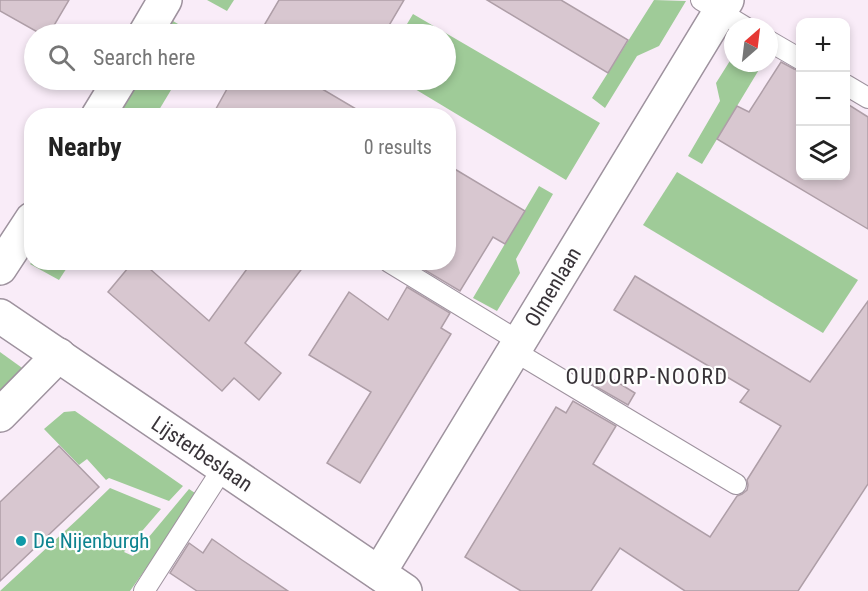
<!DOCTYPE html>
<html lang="en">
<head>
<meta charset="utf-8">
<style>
  body { margin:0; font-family:"Roboto Condensed",sans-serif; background:#f6f6f6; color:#222 }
  .controls { position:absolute; right:18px; top:18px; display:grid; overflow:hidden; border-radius:12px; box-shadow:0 3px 9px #0003 }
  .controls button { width:54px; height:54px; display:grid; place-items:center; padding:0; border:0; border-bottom:2px solid #e0e0e0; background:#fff; color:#222; font:30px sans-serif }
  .compass { position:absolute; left:724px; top:18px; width:54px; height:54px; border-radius:50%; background:#fff; box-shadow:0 3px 9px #0003; rotate:28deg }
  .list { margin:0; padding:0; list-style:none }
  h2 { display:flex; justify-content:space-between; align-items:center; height:78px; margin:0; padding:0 24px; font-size:26px }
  h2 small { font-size:20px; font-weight:400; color:#767676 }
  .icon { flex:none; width:33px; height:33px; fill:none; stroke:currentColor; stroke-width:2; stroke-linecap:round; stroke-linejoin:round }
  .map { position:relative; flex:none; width:868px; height:591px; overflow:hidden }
  .search { position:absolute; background:#fff; box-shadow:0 3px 9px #0003; left:24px; top:24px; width:432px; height:66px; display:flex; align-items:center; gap:15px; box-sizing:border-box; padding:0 21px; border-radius:33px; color:#767676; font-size:22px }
  .panel { position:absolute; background:#fff; box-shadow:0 3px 9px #0003; left:24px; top:108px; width:432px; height:162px; border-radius:24px }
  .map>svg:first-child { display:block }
</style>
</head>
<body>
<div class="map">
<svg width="868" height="591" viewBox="0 0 868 591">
  <rect width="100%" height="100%" fill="#f9ecf8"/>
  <g fill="#9fcb98">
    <path d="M207 0H234L227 11Z"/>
    <path d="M654 0 686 1 659 46 637 56 605 108 592 98Z"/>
    <path d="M413 14 600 123 566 180 400 80H446V34H401Z"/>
    <path d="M173 21 195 34H165Z"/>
    <path d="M733 56V63H763L702 164 688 156 720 101 716 83Z"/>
    <path d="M139 80H177L156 115 118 116Z"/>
    <path d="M677 172 858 280 823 333 643 225Z"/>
    <path d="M539 186 553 194 516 259 520 273 497 311 473 298Z"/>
    <path d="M32 262 70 263 59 280 30 264Z"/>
    <path d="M0 352 25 370 0 400Z"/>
    <path d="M75 411 183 486 169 501 109 478 106 480 87 459 79 465 44 429 64 412Z"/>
    <path d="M110 488 161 509 124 552 133 556 189 489 198 495 130 591H0L79 518Z"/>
  </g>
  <g fill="#d8c7d0" stroke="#ae9ea7" stroke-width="1.5">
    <path d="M0 0H69L49 34H41L0 11Z"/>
    <path d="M279 0H404L384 34H259Z"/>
    <path d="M487 0H561L628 40 608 73Z"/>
    <path d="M781 62 794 69 801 71V176H846V103L868 117V229L717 139 737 106 749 112Z"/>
    <path d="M232 80H307L368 116H212Z"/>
    <path d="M448 165 525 211 505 244 493 237 460 291 423 269 427 262H448Z"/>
    <path d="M133 262H142L209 321 252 262H307L245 343 281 373 259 400 234 378 222 391 108 292Z"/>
    <path d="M635 276 810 382 868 301V484L798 591H685L620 548 591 591H521L465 557 556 407 566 413 573 401 616 426 593 464 710 537 737 496 742 494 747 490 748 485 747 480 781 426 740 402 749 390 614 310Z"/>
    <path d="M407 287 450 313 441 328 451 334 360 483 327 463 371 392 309 355 349 292 388 320Z"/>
    <path d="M596 369 635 393 628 405 588 382Z"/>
    <path d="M59 446 99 487 0 581V502Z"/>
    <path d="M212 539 242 560 288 591H197L170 573 189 543 203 553Z"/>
  </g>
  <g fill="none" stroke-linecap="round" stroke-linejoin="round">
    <g stroke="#9e929e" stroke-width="22">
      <g id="service">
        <path d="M701 0 745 27"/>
        <path d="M769 41 800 59"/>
        <path d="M846 85 868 98"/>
        <path d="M389 262 520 342"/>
        <path d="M514 351 736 484"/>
        <path d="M144 591 223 468"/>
      </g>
    </g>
    <g stroke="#9e929e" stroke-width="36">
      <g id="minor">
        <path d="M145 34 165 0"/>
        <path d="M98 116 120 80"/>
        <path d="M0 268 32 219"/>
        <path d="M0 316 405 591"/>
        <path d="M0 415 59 355"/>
        <path d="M379 573 727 0"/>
      </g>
    </g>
    <use href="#service" stroke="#fff" stroke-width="20"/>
    <use href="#minor" stroke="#fff" stroke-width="33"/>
  </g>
  <circle fill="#0f9aa8" stroke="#fefefe" stroke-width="2" cx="21" cy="541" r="6"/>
  <g text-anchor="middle" stroke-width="4.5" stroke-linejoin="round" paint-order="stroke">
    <g font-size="21" fill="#383338" stroke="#fefefe">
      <text transform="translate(553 287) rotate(-59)" y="7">Olmenlaan</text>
      <text transform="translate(202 454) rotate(34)" y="7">Lijsterbeslaan</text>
    </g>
    <g font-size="21" fill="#0d838f" stroke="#fefefe" text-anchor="start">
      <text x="33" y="548">De Nijenburgh</text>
    </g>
    <g font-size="22" letter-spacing="1.5" fill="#383338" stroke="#fefefe">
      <text x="647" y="384">OUDORP-NOORD</text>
    </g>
  </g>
</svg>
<div class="controls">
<button>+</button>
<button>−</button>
<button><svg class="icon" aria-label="layers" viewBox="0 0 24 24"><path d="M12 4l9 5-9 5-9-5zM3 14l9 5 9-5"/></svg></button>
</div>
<svg class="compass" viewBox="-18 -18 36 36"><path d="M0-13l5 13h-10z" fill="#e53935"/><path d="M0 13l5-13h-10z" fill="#767676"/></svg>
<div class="search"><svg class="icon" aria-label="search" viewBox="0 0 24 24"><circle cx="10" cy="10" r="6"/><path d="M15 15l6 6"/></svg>Search here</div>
<section class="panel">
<h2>Nearby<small>0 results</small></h2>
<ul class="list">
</ul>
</section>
</div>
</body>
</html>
